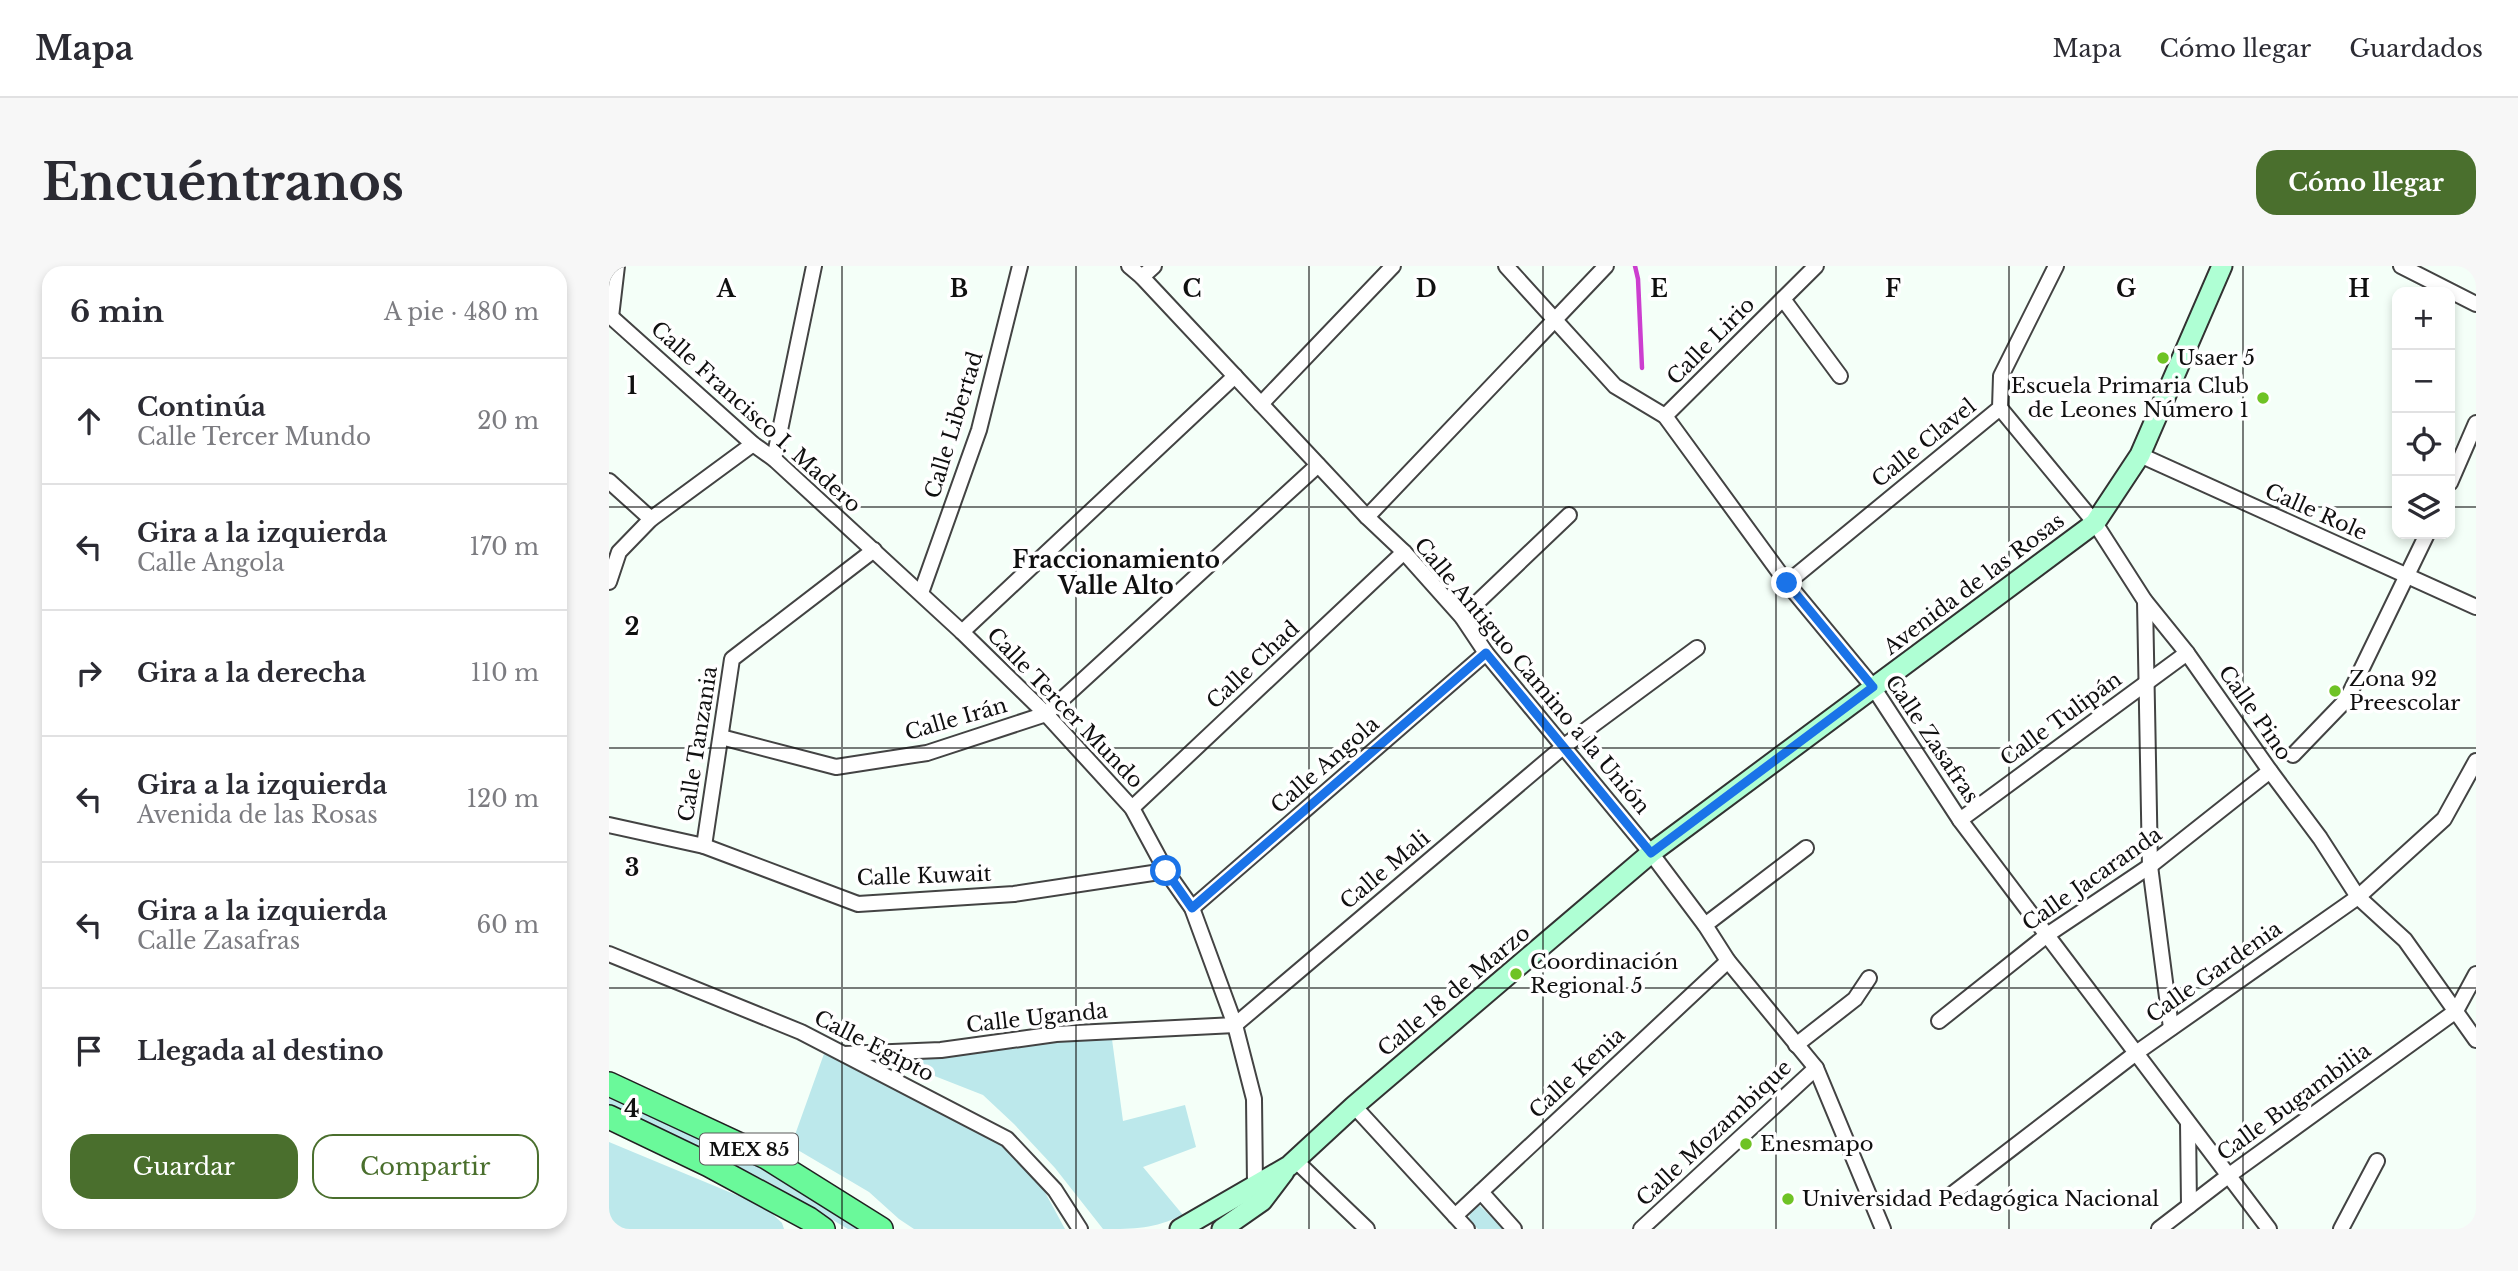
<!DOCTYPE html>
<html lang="es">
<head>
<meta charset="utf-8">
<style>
  body { margin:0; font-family:"Libre Baskerville",serif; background:#f7f7f7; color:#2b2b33 }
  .controls { position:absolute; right:21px; top:21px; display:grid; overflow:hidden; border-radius:14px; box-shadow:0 4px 10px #0003 }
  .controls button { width:63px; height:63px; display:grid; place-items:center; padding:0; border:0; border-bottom:2px solid #e1e1e2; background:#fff; color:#2b2b33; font:35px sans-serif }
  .stop { position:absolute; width:21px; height:21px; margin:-16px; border:5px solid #1a73e8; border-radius:50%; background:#fff }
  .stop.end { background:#1a73e8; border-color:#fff; box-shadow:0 2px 7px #0008 }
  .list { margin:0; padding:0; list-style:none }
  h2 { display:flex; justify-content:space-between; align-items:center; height:91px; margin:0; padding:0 28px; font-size:30px }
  h2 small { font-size:23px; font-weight:400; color:#7c7c81 }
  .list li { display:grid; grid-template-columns:46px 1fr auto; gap:21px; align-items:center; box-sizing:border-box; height:126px; padding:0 28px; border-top:2px solid #e1e1e2 }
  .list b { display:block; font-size:26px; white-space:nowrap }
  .list p { margin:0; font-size:23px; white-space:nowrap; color:#7c7c81 }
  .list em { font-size:23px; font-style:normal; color:#7c7c81 }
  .actions { display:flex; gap:14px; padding:21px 28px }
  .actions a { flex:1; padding:16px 0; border:2px solid #4a6f2d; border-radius:21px; text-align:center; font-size:24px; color:#4a6f2d }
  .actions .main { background:#4a6f2d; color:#fff }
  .icon { flex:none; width:38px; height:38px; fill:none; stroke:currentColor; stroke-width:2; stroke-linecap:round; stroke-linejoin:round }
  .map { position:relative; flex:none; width:1867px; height:963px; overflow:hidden; border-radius:21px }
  header { display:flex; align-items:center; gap:42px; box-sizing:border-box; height:98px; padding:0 35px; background:#fff; border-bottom:2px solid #e1e1e2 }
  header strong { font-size:33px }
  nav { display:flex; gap:38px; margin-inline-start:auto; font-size:24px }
  .intro { display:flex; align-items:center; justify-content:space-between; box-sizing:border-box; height:168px; padding:0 42px }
  h1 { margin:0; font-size:49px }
  .button { padding:18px 32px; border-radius:21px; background:#4a6f2d; color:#fff; font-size:24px; font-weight:700 }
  main { display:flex; gap:42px; padding:0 42px }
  aside { flex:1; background:#fff; border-radius:21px; box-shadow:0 4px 10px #0003 }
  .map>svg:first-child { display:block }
</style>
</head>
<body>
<header>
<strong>Mapa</strong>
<nav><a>Mapa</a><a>Cómo llegar</a><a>Guardados</a></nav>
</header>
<div class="intro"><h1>Encuéntranos</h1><a class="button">Cómo llegar</a></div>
<main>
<aside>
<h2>6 min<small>A pie · 480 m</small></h2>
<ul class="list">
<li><svg class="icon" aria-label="ahead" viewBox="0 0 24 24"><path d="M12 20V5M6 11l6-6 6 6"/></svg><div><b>Continúa</b><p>Calle Tercer Mundo</p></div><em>20 m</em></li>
<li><svg class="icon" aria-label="left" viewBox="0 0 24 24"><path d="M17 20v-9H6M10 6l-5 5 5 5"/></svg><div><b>Gira a la izquierda</b><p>Calle Angola</p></div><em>170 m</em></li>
<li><svg class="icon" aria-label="right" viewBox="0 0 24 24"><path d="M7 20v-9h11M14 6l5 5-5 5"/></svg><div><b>Gira a la derecha</b></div><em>110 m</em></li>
<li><svg class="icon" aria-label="left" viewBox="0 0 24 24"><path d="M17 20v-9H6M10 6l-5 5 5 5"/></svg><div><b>Gira a la izquierda</b><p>Avenida de las Rosas</p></div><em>120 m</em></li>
<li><svg class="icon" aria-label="left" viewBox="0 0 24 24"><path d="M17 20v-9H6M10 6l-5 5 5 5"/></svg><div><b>Gira a la izquierda</b><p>Calle Zasafras</p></div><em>60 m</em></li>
<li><svg class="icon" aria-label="arrive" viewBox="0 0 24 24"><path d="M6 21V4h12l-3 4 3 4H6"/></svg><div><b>Llegada al destino</b></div></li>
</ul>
<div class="actions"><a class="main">Guardar</a><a>Compartir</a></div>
</aside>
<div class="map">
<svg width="1867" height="963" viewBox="0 0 1867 963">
  <rect width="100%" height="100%" fill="#f4fff8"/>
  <g fill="#bce8eb">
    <path d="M502 766 514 855 576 839 587 881 534 901 574 949C544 963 527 963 494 963L446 902 405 858 374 829 295 798 279 787Z"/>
    <path d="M216 785 413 884 456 963H305L290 953 260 926 182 880Z"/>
    <path d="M0 832 61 857 155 902 257 963H239L161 917 90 882 0 844Z"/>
    <path d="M0 876 156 941 173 957 175 963H0Z"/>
    <path d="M870 939 895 963H869L860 955C860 948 863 941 870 939Z"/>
  </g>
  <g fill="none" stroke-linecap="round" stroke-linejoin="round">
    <path stroke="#cc3ecf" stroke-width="4.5" d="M1026 0 1029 13 1033 102"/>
    <g stroke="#434343" stroke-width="18">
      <g id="street">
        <path d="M520 0 533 11 758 251 795 286 853 351 877 387 1042 587 1096 659 1119 695 1207 802 1274 963"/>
        <path d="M897 0 1006 120 1056 150 1178 317 1264 421 1351 554 1660 963"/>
        <path d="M1792 0 1867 38"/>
        <path d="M533 11 545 0"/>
        <path d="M1174 33 1231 110"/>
        <path d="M0 49 144 178 165 193 353 366 437 448 523 542 557 605 583 642 626 759 645 833 646 919 648 924"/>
        <path d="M2 51 8 0"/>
        <path d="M652 138 784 0"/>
        <path d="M1391 142 1486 257 1536 335 1578 387 1661 505 1711 572 1749 631 1796 674 1867 774"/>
        <path d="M1056 150 1207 0"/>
        <path d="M1531 189 1867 341"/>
        <path d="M165 193 205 0"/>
        <path d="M0 215 42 253"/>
        <path d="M1841 217 1867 157"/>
        <path d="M758 251 997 0"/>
        <path d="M0 316 10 286 42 253 144 178"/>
        <path d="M1178 317 1391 142 1392 110 1447 0"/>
        <path d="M312 327 370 164 411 0"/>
        <path d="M1536 335 1541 600 1562 762"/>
        <path d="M853 351 960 249"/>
        <path d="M353 366 626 110"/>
        <path d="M112 471 227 501 318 487 437 448 709 199"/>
        <path d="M1684 489 1738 433 1818 268"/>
        <path d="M523 542 795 286"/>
        <path d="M1351 554 1578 387"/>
        <path d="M0 559 95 580 249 638 405 628 557 605"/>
        <path d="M95 580 123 393 265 284"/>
        <path d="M583 642 877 387"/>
        <path d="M1096 659 1197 582"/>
        <path d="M0 688 192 766 398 873 446 924 471 963"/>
        <path d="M1330 755 1438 669 1541 600 1661 505"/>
        <path d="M1187 779 1246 733 1260 712"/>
        <path d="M235 788 332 784 447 768 626 759 954 481 1088 382"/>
        <path d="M745 840 858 963"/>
        <path d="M1579 857 1580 940"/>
        <path d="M686 894 758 963"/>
        <path d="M872 926 905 963"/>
        <path d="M1342 929 1527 787 1749 631 1835 553 1867 495"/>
        <path d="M846 950 1119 695"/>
        <path d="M1032 963 1207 802"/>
        <path d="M1550 963 1619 910 1847 745 1867 708"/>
        <path d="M1732 963 1768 895"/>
      </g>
    </g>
    <g stroke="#323232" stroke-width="23">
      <g id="secondary">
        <path d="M571 963 680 900 745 840 1042 587 1486 257 1531 189 1613 0"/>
        <path d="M613 963 653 935 675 906"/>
      </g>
    </g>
    <g stroke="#212121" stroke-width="26">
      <g id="primary">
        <path d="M0 818 157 891 272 963"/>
        <path d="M0 851 100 899 200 953 214 963"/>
      </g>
    </g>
    <use href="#street" stroke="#fff" stroke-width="14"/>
    <use href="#secondary" stroke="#afffd4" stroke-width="19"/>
    <use href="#primary" stroke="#6af99a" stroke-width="23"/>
  </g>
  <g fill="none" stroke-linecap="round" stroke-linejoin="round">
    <path stroke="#1a73e8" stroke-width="9" d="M557 605 583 642 877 387 1042 587 1264 421 1178 317"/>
  </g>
  <path fill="none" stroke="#101010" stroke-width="2" stroke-opacity="0.55" d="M233 0V963M467 0V963M700 0V963M934 0V963M1167 0V963M1400 0V963M1634 0V963M0 241H1788M1841 241H1867M0 482H1867M0 722H1867"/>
  <g fill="#6fc325" stroke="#fff" stroke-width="2.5">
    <circle cx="1554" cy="92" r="7"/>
    <circle cx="1654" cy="132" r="7"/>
    <circle cx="1726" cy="425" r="7"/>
    <circle cx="907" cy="708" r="7"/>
    <circle cx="1137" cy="878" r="7"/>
    <circle cx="1179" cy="933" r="7"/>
  </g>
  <g text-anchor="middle" stroke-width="7" stroke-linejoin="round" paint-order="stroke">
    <rect fill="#fff" stroke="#585858" stroke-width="2" x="91" y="867.5" width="98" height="31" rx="5"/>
    <g font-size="19" font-weight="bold" fill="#101010">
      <text x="140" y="890">MEX 85</text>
    </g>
    <g font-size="21" fill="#101010" stroke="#fff">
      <text transform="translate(1102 75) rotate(-45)" y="7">Calle Lirio</text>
      <text transform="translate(147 151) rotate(42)" y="7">Calle Francisco I. Madero</text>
      <text transform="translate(345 159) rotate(-73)" y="7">Calle Libertad</text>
      <text transform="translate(1315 177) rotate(-39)" y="7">Calle Clavel</text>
      <text transform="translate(1707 246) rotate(24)" y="7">Calle Role</text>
      <text transform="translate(1365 318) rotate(-37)" y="7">Avenida de las Rosas</text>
      <text transform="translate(644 399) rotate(-43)" y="7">Calle Chad</text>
      <text transform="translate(923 410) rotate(50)" y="7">Calle Antiguo Camino a la Unión</text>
      <text transform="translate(456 442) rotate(46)" y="7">Calle Tercer Mundo</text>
      <text transform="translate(1646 447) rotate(55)" y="7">Calle Pino</text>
      <text transform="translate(347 453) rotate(-16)" y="7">Calle Irán</text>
      <text transform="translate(1452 453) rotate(-36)" y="7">Calle Tulipán</text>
      <text transform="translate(1323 473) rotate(56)" y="7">Calle Zasafras</text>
      <text transform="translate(89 478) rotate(-81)" y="7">Calle Tanzania</text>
      <text transform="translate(716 499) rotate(-41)" y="7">Calle Angola</text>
      <text transform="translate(776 604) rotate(-40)" y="7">Calle Mali</text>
      <text transform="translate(315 610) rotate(-2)" y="7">Calle Kuwait</text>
      <text transform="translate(1483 613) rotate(-35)" y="7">Calle Jacaranda</text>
      <text transform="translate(1605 706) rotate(-35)" y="7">Calle Gardenia</text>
      <text transform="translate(845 725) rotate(-40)" y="7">Calle 18 de Marzo</text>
      <text transform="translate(428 752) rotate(-6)" y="7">Calle Uganda</text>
      <text transform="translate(265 780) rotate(27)" y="7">Calle Egipto</text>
      <text transform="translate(968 807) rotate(-43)" y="7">Calle Kenia</text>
      <text transform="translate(1685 836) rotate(-36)" y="7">Calle Bugambilia</text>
      <text transform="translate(1105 867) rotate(-43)" y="7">Calle Mozambique</text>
    </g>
    <g font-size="21" fill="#101010" stroke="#fff" text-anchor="start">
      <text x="1568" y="99">Usaer 5</text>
      <text x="1640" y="127" text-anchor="end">Escuela Primaria Club<tspan x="1640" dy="24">de Leones Número 1</tspan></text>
      <text x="1740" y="420">Zona 92<tspan x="1740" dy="24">Preescolar</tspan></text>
      <text x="921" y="703">Coordinación<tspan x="921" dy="24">Regional 5</tspan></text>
      <text x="1151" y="885">Enesmapo</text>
      <text x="1193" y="940">Universidad Pedagógica Nacional</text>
    </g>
    <g font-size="23" font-weight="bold" fill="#101010" stroke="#fff">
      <text x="507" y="302">Fraccionamiento<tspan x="507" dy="26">Valle Alto</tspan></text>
    </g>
  </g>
  <g font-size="23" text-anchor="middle" font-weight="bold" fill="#101010" stroke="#fff" stroke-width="7" stroke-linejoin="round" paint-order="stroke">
    <text x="117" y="31">A</text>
    <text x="350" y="31">B</text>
    <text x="583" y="31">C</text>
    <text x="817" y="31">D</text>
    <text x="1050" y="31">E</text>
    <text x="1284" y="31">F</text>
    <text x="1517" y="31">G</text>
    <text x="1750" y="31">H</text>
    <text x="23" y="128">1</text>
    <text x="23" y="369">2</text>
    <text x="23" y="610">3</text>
    <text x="23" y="851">4</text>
  </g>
</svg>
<div class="controls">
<button>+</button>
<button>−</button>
<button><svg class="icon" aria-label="locate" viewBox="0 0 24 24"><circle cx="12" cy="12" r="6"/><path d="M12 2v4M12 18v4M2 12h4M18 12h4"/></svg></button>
<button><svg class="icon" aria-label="layers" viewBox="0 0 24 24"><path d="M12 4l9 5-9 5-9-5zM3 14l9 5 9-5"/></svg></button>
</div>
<div class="stop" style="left:557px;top:605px"></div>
<div class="stop end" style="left:1178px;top:317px"></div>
</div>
</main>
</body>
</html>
